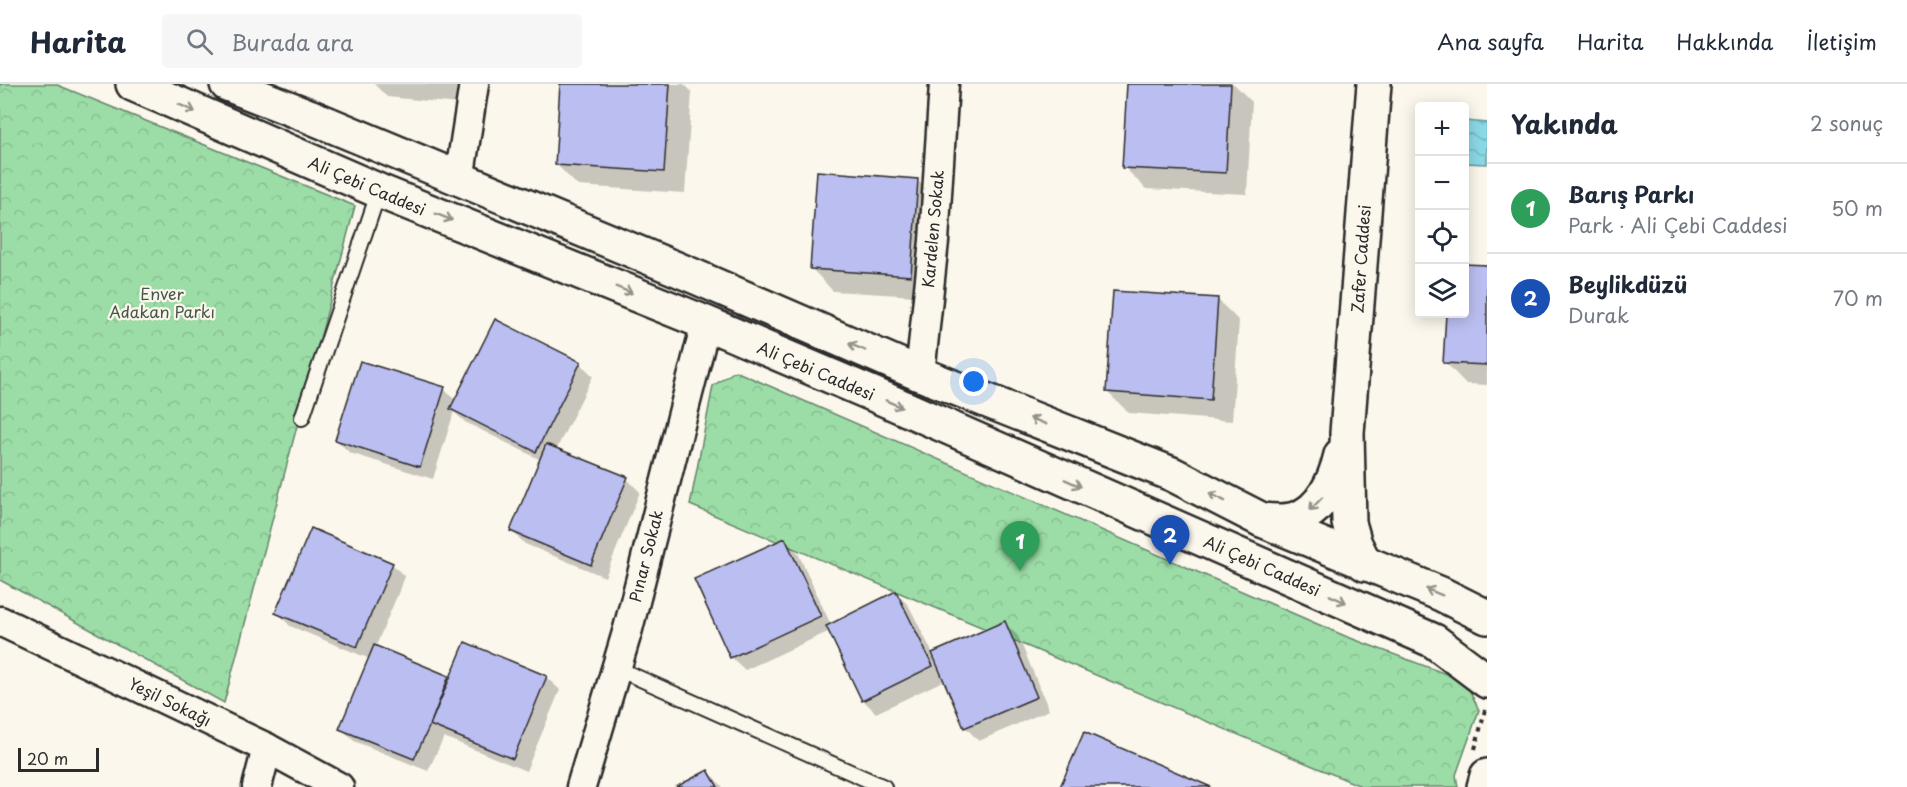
<!DOCTYPE html>
<html lang="tr">
<head>
<meta charset="utf-8">
<style>
  body { margin:0; font-family:"Playpen Sans",sans-serif; background:#f6f6f7; color:#1f2937 }
  .controls { position:absolute; right:18px; top:18px; display:grid; overflow:hidden; border-radius:6px; box-shadow:0 3px 15px #0003 }
  .controls button { width:54px; height:54px; display:grid; place-items:center; padding:0; border:0; border-bottom:2px solid #e0e1e3; background:#fff; color:#1f2937; font:30px sans-serif }
  .scale { position:absolute; left:18px; bottom:15px; width:81px; box-sizing:border-box; padding-left:6px; border:3px solid #2b2b2b; border-top:0; font-size:16px; line-height:21px; white-space:nowrap; color:#2b2b2b; -webkit-text-stroke:4px #fbf7ec; paint-order:stroke }
  .you { position:absolute; left:974px; top:298px; width:21px; height:21px; margin:-15px; border:4px solid #fff; border-radius:50%; background:#1a73e8; box-shadow:0 0 0 9px #1a73e833 }
  .badge { display:grid; place-items:center; width:39px; height:39px; border-radius:50%; background:#1f6fb2; color:#fff; font-size:20px; font-weight:700 }
  .pin { position:absolute; translate:-50% -50px; filter:drop-shadow(0 2px 3px #0008) }
  .pin::after { content:''; position:absolute; top:32px; width:21px; height:18px; background:inherit; clip-path:polygon(0 0,100% 0,50% 100%) }
  .list { margin:0; padding:0; list-style:none }
  h2 { display:flex; justify-content:space-between; align-items:center; height:78px; margin:0; padding:0 24px; font-size:26px }
  h2 small { font-size:20px; font-weight:400; color:#747a83 }
  .list li { display:grid; grid-template-columns:39px 1fr auto; gap:18px; align-items:center; box-sizing:border-box; height:90px; padding:0 24px; border-top:2px solid #e0e1e3 }
  .list b { display:block; font-size:22px; white-space:nowrap }
  .list p { margin:0; font-size:20px; white-space:nowrap; color:#747a83 }
  .list em { font-size:20px; font-style:normal; color:#747a83 }
  .icon { flex:none; width:33px; height:33px; fill:none; stroke:currentColor; stroke-width:2; stroke-linecap:round; stroke-linejoin:round }
  .map { position:relative; flex:none; width:1487px; height:703px; overflow:hidden }
  header { display:flex; align-items:center; gap:36px; box-sizing:border-box; height:84px; padding:0 30px; background:#fff; border-bottom:2px solid #e0e1e3 }
  header strong { font-size:28px }
  nav { display:flex; gap:33px; margin-inline-start:auto; font-size:21px }
  .search { width:420px; height:54px; background:#f6f6f7; display:flex; align-items:center; gap:15px; box-sizing:border-box; padding:0 21px; border-radius:6px; color:#747a83; font-size:22px }
  main { display:flex }
  aside { flex:1; background:#fff }
  .map>svg:first-child { display:block }
</style>
</head>
<body>
<header>
<strong>Harita</strong>
<div class="search"><svg class="icon" aria-label="search" viewBox="0 0 24 24"><circle cx="10" cy="10" r="6"/><path d="M15 15l6 6"/></svg>Burada ara</div>
<nav><a>Ana sayfa</a><a>Harita</a><a>Hakkında</a><a>İletişim</a></nav>
</header>
<main>
<div class="map">
<svg width="1487" height="703" viewBox="0 0 1487 703">
  <defs>
    <pattern id="forest-crowns" width="20" height="18" patternUnits="userSpaceOnUse" patternTransform="scale(1.5)"><rect width="20" height="18" fill="#9cdda7"/><path d="M2 6a3 3 0 1 1 6 0M12 15a3 3 0 1 1 6 0" fill="none" stroke="#87be90"/></pattern>
    <pattern id="water-waves" width="16" height="10" patternUnits="userSpaceOnUse" patternTransform="scale(1.5)"><rect width="16" height="10" fill="#8ad9e6"/><path d="M0 5q4-4 8 0t8 0" fill="none" stroke="#77bac5"/></pattern>
  </defs>
  <rect width="100%" height="100%" fill="#fbf7ec"/>
  <filter id="ink" filterUnits="userSpaceOnUse"><feTurbulence type="fractalNoise" baseFrequency=".0167" numOctaves="2"/><feDisplacementMap in="SourceGraphic" scale="12" xChannelSelector="R" yChannelSelector="G"/><feConvolveMatrix kernelMatrix="1 2 1 2 8 2 1 2 1" color-interpolation-filters="sRGB"/></filter>
  <g filter="url(#ink)">
    <g fill="url(#forest-crowns)" stroke="#648469" stroke-width="1.5">
      <path d="M0 0H55L355 122 224 619 0 496Z"/>
      <path d="M735 287 1345 552 1465 597 1479 626 1456 691 1458 703H1363L690 421 713 302Z"/>
    </g>
    <path fill="url(#water-waves)" stroke="#64939b" stroke-width="1.5" d="M1465 37 1487 39V80L1465 79Z"/>
    <g fill="#0003">
      <path d="M374 0H483L480 22 387 13Z"/>
      <path d="M562 0H684L692 8 685 109 578 102 556 80Z"/>
      <path d="M1128 0H1234L1252 18 1247 110 1146 105 1124 83Z"/>
      <path d="M917 96 939 118 932 213 833 207 812 185Z"/>
      <path d="M1487 182V301L1466 300 1445 278 1447 230H1464Z"/>
      <path d="M1218 216 1239 237 1232 337 1129 329 1107 308Z"/>
      <path d="M580 279 593 292 556 366 627 395 640 408 605 493 525 460 512 447 541 376 465 338 454 328 433 395 350 369 336 356 444 305 456 317Z"/>
      <path d="M784 455 798 469 831 541 896 509 909 522 933 570 1005 539 1018 552 1049 626 979 657 966 644 945 596 876 629 863 616 830 547 745 586 731 573Z"/>
      <path d="M392 480 405 493 375 564 451 596 546 593 560 606 526 687 444 653 428 687 354 657 341 644 370 575 290 542 277 528Z"/>
      <path d="M708 688 723 703H679Z"/>
    </g>
    <g fill="#bbbef0" stroke="#2b2b2b" stroke-width="1.5">
      <path d="M560 0H670L664 88 555 81Z"/>
      <path d="M1127 0H1231L1226 89 1122 84Z"/>
      <path d="M817 87 918 95 911 192 810 185Z"/>
      <path d="M1464 180 1487 181V281L1443 279 1446 230H1464Z"/>
      <path d="M1113 207 1218 214 1211 316 1106 308Z"/>
      <path d="M495 235 581 278 536 368 450 325Z"/>
      <path d="M360 277 445 303 420 383 335 356Z"/>
      <path d="M546 360 628 393 591 481 510 447Z"/>
      <path d="M311 444 393 479 357 563 275 529Z"/>
      <path d="M785 454 821 532 730 574 694 495Z"/>
      <path d="M896 507 933 582 862 617 826 542Z"/>
      <path d="M1005 537 1037 613 964 644 932 569Z"/>
      <path d="M465 558 547 592 513 675 430 641Z"/>
      <path d="M374 561 449 592 430 641 414 675 339 645Z"/>
      <path d="M1084 648 1211 703H1060Z"/>
      <path d="M708 686 718 703H676Z"/>
    </g>
    <g fill="none" stroke-linecap="round" stroke-linejoin="round">
      <g stroke="#2b2b2b" stroke-width="18">
        <g id="lane">
          <path d="M302 334 379 107"/>
          <path d="M616 584 884 703"/>
        </g>
      </g>
      <g stroke="#2b2b2b" stroke-width="33">
        <g id="street">
          <path d="M459 96 474 0"/>
          <path d="M920 290 934 157 944 0"/>
          <path d="M0 537 267 664 339 703"/>
          <path d="M257 703 267 664"/>
          <path d="M581 703 628 545 706 239"/>
        </g>
      </g>
      <g stroke="#2b2b2b" stroke-width="38">
        <g id="secondary">
          <path d="M133 0 379 107 706 239 875 311 1434 557 1487 597"/>
          <path d="M227 0 309 32 696 193 920 290 1172 390 1262 436 1441 510 1487 533"/>
          <path d="M1262 436C1272 437 1285 438 1295 435 1322 427 1335 396 1341 371"/>
          <path d="M1365 480 1355 460 1349 439 1347 349 1374 0"/>
          <path d="M1484 703 1487 692"/>
        </g>
      </g>
      <path stroke="#2b2b2b" stroke-width="4" stroke-dasharray="4.5 4.5" stroke-linecap="butt" d="M1475 665 1485 626"/>
      <use href="#lane" stroke="#fbf7ec" stroke-width="14"/>
      <use href="#street" stroke="#fbf7ec" stroke-width="28"/>
      <use href="#secondary" stroke="#fbf7ec" stroke-width="33"/>
    </g>
    <defs><path id="oneway-shaft" d="M-6 0H5M1.5-3L5.5 0L1.5 3" fill="none" stroke-width="1.6" stroke-linecap="round" stroke-linejoin="round" transform="scale(1.5)"/></defs>
    <g stroke="#93918c">
      <use href="#oneway-shaft" transform="translate(187 24) rotate(24)"/>
      <use href="#oneway-shaft" transform="translate(444 133) rotate(22)"/>
      <use href="#oneway-shaft" transform="translate(624 206) rotate(22)"/>
      <use href="#oneway-shaft" transform="translate(857 263) rotate(-157)"/>
      <use href="#oneway-shaft" transform="translate(894 320) rotate(24)"/>
      <use href="#oneway-shaft" transform="translate(1038 337) rotate(-158)"/>
      <use href="#oneway-shaft" transform="translate(1073 399) rotate(24)"/>
      <use href="#oneway-shaft" transform="translate(1217 413) rotate(-153)"/>
      <use href="#oneway-shaft" transform="translate(1316 420) rotate(134)"/>
      <use href="#oneway-shaft" transform="translate(1434 508) rotate(-158)"/>
      <use href="#oneway-shaft" transform="translate(1338 515) rotate(24)"/>
    </g>
  </g>
  <g text-anchor="middle" stroke-width="4.5" stroke-linejoin="round" paint-order="stroke">
    <g font-size="16" fill="#2b2b2b" stroke="#fbf7ec">
      <text transform="translate(367 102) rotate(23)" y="6">Ali Çebi Caddesi</text>
      <text transform="translate(933 145) rotate(-85)" y="6">Kardelen Sokak</text>
      <text transform="translate(1361 175) rotate(-86)" y="6">Zafer Caddesi</text>
      <text transform="translate(816 287) rotate(23)" y="6">Ali Çebi Caddesi</text>
      <text transform="translate(646 472) rotate(-76)" y="6">Pınar Sokak</text>
      <text transform="translate(1262 482) rotate(24)" y="6">Ali Çebi Caddesi</text>
      <text transform="translate(170 618) rotate(26)" y="6">Yeşil Sokağı</text>
    </g>
    <g font-size="16" fill="#47584a" stroke="#fbf7ec">
      <text x="162" y="216">Enver<tspan x="162" dy="18">Adakan Parkı</tspan></text>
    </g>
  </g>
</svg>
<div class="controls">
<button>+</button>
<button>−</button>
<button><svg class="icon" aria-label="locate" viewBox="0 0 24 24"><circle cx="12" cy="12" r="6"/><path d="M12 2v4M12 18v4M2 12h4M18 12h4"/></svg></button>
<button><svg class="icon" aria-label="layers" viewBox="0 0 24 24"><path d="M12 4l9 5-9 5-9-5zM3 14l9 5 9-5"/></svg></button>
</div>
<div class="scale">20 m</div>
<div class="you"></div>
<div class="pin badge" style="left:1020px;top:487px;background:#2e9e5b">1</div>
<div class="pin badge" style="left:1170px;top:481px;background:#1a4fb4">2</div>
</div>
<aside>
<h2>Yakında<small>2 sonuç</small></h2>
<ul class="list">
<li><span class="badge" style="background:#2e9e5b">1</span><div><b>Barış Parkı</b><p>Park · Ali Çebi Caddesi</p></div><em>50 m</em></li>
<li><span class="badge" style="background:#1a4fb4">2</span><div><b>Beylikdüzü</b><p>Durak</p></div><em>70 m</em></li>
</ul>
</aside>
</main>
</body>
</html>
